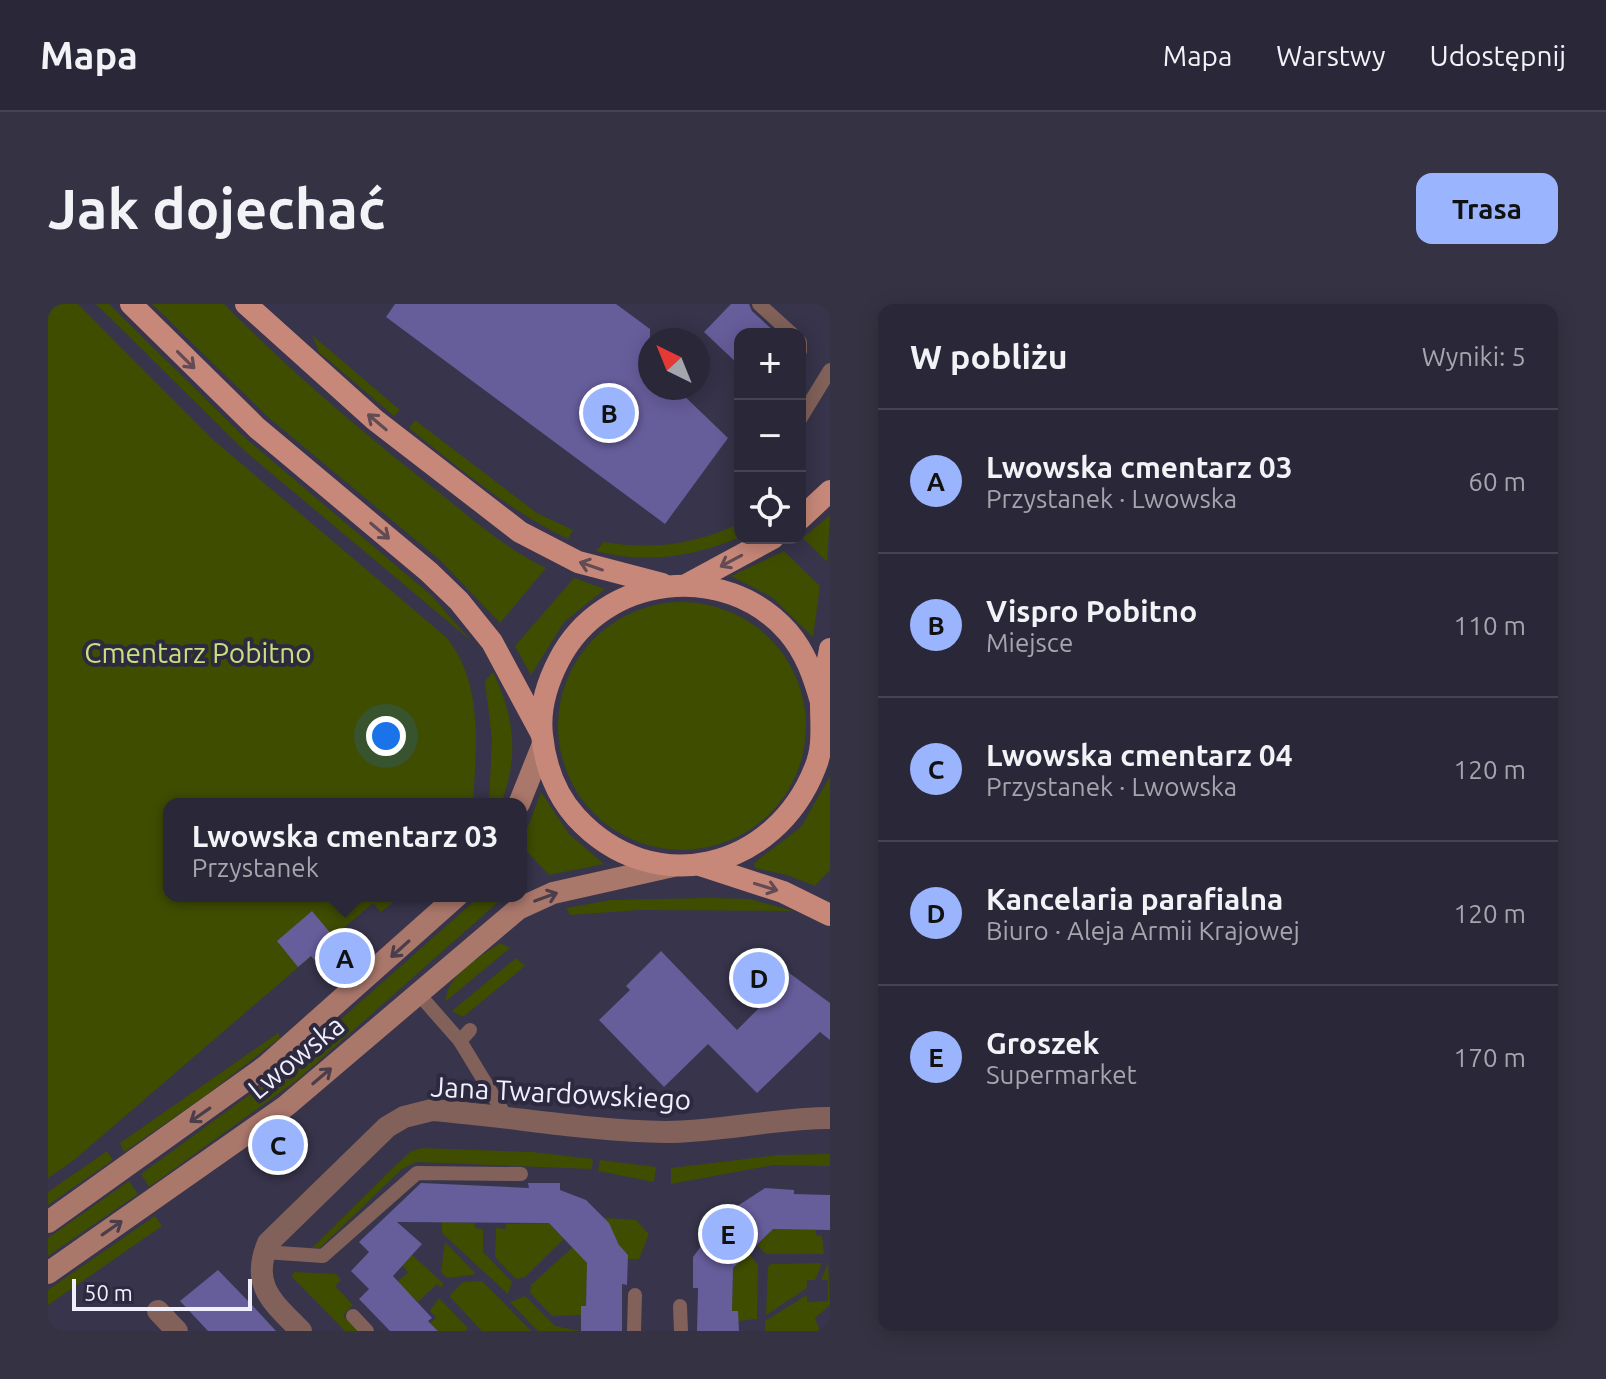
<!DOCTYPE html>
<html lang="pl">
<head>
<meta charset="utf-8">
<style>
  body { margin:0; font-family:Ubuntu,sans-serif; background:#353343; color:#f1f3f6 }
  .controls { position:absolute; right:24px; top:24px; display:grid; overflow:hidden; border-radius:16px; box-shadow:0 4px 20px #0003 }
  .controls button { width:72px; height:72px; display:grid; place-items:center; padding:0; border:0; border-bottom:2px solid #454453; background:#292738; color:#f1f3f6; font:40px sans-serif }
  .compass { position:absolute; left:590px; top:24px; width:72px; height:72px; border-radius:50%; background:#292738; box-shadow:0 4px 20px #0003; rotate:317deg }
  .scale { position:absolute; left:24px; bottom:20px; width:180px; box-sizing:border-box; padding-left:8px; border:4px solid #f0effe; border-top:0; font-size:22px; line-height:28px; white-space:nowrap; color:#f0effe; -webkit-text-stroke:6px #2d2a40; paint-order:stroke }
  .you { position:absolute; left:338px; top:432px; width:28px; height:28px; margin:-20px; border:6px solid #fff; border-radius:50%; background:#1a73e8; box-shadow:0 0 0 12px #1a73e833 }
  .badge { display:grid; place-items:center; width:52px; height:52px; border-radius:50%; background:#9ab5fd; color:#111; font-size:26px; font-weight:700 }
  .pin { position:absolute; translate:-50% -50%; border:4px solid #fff; box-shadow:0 2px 8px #0006 }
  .popup { position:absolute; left:115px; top:494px; width:364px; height:104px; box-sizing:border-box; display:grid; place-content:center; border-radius:16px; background:#292738; filter:drop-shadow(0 2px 6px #0005); font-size:26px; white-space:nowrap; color:#a5a5ae }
  .popup b { font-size:30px; color:#f1f3f6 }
  .popup::after { content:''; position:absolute; left:50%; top:100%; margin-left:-16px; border:16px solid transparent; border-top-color:#292738 }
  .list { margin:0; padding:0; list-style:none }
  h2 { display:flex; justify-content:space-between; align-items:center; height:104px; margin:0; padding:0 32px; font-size:34px }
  h2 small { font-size:26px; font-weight:400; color:#a5a5ae }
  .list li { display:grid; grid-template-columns:52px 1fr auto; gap:24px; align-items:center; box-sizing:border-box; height:144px; padding:0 32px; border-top:2px solid #454453 }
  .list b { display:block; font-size:30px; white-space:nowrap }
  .list p { margin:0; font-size:26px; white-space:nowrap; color:#a5a5ae }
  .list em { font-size:26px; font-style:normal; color:#a5a5ae }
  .icon { flex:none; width:44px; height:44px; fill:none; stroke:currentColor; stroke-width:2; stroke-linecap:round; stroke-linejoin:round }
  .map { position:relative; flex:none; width:782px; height:1027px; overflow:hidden; border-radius:16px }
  header { display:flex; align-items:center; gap:48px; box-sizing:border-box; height:112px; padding:0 40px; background:#292738; border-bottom:2px solid #454453 }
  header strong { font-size:38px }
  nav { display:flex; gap:44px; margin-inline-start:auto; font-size:28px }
  .intro { display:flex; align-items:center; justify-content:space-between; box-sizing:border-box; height:192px; padding:0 48px }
  h1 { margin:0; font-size:56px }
  .button { padding:20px 36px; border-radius:16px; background:#9ab5fd; color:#111; font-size:28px; font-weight:700 }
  main { display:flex; gap:48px; padding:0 48px }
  aside { flex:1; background:#292738; border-radius:16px; box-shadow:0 4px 20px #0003 }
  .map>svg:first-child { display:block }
</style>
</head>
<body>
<header>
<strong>Mapa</strong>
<nav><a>Mapa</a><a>Warstwy</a><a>Udostępnij</a></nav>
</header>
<div class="intro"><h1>Jak dojechać</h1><a class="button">Trasa</a></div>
<main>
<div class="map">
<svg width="782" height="1027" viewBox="0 0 782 1027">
  <rect width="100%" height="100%" fill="#37344b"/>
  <g fill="#3f4d01">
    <path d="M0 0H30L163 134 398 333C436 379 428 444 425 500H121V592H352L333 608 325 599 26 856 0 874Z"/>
    <path d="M48 0H61L197 134 384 292 422 336 198 148Z"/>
    <path d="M104 0H176C242 67 314 128 388 186 423 214 458 245 498 264L452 319 393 257 220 113Z"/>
    <path d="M264 31 352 106 346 112 271 48Z"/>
    <path d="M367 116 489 209 525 226 520 235C462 207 411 164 361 124Z"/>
    <path d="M782 211 779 258 755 234Z"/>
    <path d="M692 219V233C645 253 598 260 548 247L556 238C604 246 647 241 692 219Z"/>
    <path d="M736 247 772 282 765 333 724 293 683 272Z"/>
    <path d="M526 274 557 285 516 318 483 371 467 342Z"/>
    <circle cx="634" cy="422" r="124"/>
    <path d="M445 368C467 414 471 452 453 500H441L444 435 437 377Z"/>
    <path d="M782 472V566L767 582 739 571 707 564 706 559 753 523Z"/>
    <path d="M493 488 521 530 556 560 501 571 473 541Z"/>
    <path d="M432 592H457L248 777 101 883 93 870 238 764Z"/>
    <path d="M661 594 702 595 745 607 591 606 522 611 518 604 563 596Z"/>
    <path d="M452 639 462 644 398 697C398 671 433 653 452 639Z"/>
    <path d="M468 654 477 662 415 713 404 707Z"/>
    <path d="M230 729 232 734 157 792 76 848 72 839Z"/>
    <path d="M375 844 484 848 545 855 544 865 368 858 354 865 272 944H264L350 859 363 847Z"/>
    <path d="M59 847 65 856 0 901V888Z"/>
    <path d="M782 850V862L726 861 623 880V864L730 851Z"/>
    <path d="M552 856 608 863 606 878 550 867Z"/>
    <path d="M81 877 90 890 0 952V934Z"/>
    <path d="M107 912 114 922 0 1001V986Z"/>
    <path d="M557 914 588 916 601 930 591 955H580V949L575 948Z"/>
    <path d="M394 918 427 919V924L435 925V948L464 978 460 990 394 929Z"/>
    <path d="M501 919 516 935 477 973 468 975 447 953 448 924 458 925V920Z"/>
    <path d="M725 925 768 926V931L774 932 776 950H718L698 930Z"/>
    <path d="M535 934 540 939 530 949 539 959 538 1002H533V1011L504 1012 482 989 483 981Z"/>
    <path d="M397 938 427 969 424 971 399 974 393 968Z"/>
    <path d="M691 938 710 961 709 1015 690 1017V1008L684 1007 685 964 695 955 685 944Z"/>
    <path d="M362 949 395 979 394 984 389 980 370 998 363 991 359 995 346 981 360 968 352 959Z"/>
    <path d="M774 959 767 976H759V984L718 1011 720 963 723 960Z"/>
    <path d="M780 959 782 1001 767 1014 772 1027H717V1017L759 991V998L780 997V976H773Z"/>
    <path d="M246 968 288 970 293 976 287 982 305 1001 295 1012 310 1027H297L244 973Z"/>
    <path d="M434 977 483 1027H434L401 992 415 978Z"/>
    <path d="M477 992 507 1022 532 1027H490L462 998Z"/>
    <path d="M391 994 420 1024 417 1027H390L382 1019 388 1014 382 1007Z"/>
  </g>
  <g fill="#665d9b">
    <path d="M347 0H568L602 25V84H628L680 134 617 220 338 13Z"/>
    <path d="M683 0H701L704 7 729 30H692V62L656 28Z"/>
    <path d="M264 607 299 649 277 669 263 652 250 663 229 637Z"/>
    <path d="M613 647 689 726 719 696 695 679 712 656 725 665 729 660 782 699V736L772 728 709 789 660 740 616 783 551 716 582 686 578 682Z"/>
    <path d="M373 879 481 884 480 879H512V886L538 896 561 919 571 941 580 951 579 981 574 980V1027H533V1002H538L539 959 501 919 349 918 374 940 345 972 384 1014 380 1017 390 1027H342L311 995 321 985 303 967 321 948 311 938Z"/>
    <path d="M717 884 746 886V890L782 891V926L725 925 685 964 684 1007H690L691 1027H649L650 984H645V953L677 910Z"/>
    <path d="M170 966 201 998 228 1027H160L132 997Z"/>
  </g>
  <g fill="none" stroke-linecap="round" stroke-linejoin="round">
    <g stroke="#816159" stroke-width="14">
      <path d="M711 0 744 30"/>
      <path d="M752 38V47"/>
      <path d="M752 115 782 66"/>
      <path d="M369 688 412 737"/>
      <path d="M422 726 412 737 457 811"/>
      <path d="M216 948 275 952 369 869 473 870"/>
      <path d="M632 1002 633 1027"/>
      <path d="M305 1012 319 1027"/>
      <path d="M586 1027 587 991"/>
    </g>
    <g stroke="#816159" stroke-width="22">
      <path d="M110 1007 129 1027"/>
      <path d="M253 1027C225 998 202 982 220 939L339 823 356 813 384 806C461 812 540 827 617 828 673 828 726 814 782 814"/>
    </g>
    <g stroke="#aa776b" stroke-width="22">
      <path d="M471 500 495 440"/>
      <path d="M0 918 218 762 409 592"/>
      <path d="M0 969 238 802 470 605 505 589 625 562"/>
    </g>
    <g stroke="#c88879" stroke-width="22">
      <path d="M83 0 209 124 381 268 411 297 444 338 493 429"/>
      <path d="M198 0 327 116 472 228 530 258 614 280"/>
      <path d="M752 215 782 187"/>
      <path d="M640 280 725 234"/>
      <path d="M773 398C766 373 758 349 740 328 677 256 555 270 511 356 499 379 491 405 494 431 497 461 508 491 528 513 605 597 727 566 767 464 776 443 773 422 773 399 774 381 779 363 782 345"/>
      <path d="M652 561 735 588 782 611"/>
    </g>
  </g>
  <defs><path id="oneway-shaft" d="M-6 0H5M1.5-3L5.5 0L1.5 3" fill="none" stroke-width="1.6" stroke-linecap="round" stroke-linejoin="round" transform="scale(2)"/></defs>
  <g stroke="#634b54">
    <use href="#oneway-shaft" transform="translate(138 56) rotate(45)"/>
    <use href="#oneway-shaft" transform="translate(329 118) rotate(-140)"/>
    <use href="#oneway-shaft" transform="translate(332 227) rotate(40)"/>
    <use href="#oneway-shaft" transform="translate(683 257) rotate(152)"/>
    <use href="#oneway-shaft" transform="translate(543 262) rotate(-161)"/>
    <use href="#oneway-shaft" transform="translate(718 583) rotate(17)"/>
  </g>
  <g stroke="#4c3d4b">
    <use href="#oneway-shaft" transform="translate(498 593) rotate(-20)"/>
    <use href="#oneway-shaft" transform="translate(352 645) rotate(138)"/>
    <use href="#oneway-shaft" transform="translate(274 772) rotate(-40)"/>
    <use href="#oneway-shaft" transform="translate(152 811) rotate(145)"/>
    <use href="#oneway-shaft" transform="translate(64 924) rotate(-35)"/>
  </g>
  <g text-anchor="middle" stroke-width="8" stroke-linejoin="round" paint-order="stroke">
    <g font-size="28" fill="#c7e07e" stroke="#2d2a40">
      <text x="150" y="359">Cmentarz Pobitno</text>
    </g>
    <g font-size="28" fill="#f0effe" stroke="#2d2a40">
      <text transform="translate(248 753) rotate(-39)" y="10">Lwowska</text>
      <text transform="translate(513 789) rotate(3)" y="10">Jana Twardowskiego</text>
    </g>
  </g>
</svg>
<div class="controls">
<button>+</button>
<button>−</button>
<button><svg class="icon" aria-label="locate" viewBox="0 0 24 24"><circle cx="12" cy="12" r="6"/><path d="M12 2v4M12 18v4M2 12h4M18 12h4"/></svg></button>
</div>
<svg class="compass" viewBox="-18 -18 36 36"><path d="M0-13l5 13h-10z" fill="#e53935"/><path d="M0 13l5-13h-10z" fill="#a5a5ae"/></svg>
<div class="scale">50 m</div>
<div class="you"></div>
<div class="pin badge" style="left:297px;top:654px">A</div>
<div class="popup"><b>Lwowska cmentarz 03</b>Przystanek</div>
<div class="pin badge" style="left:561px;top:109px">B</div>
<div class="pin badge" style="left:230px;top:841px">C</div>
<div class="pin badge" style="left:711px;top:674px">D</div>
<div class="pin badge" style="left:680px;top:930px">E</div>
</div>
<aside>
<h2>W pobliżu<small>Wyniki: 5</small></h2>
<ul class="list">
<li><span class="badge">A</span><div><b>Lwowska cmentarz 03</b><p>Przystanek · Lwowska</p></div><em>60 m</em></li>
<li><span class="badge">B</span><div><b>Vispro Pobitno</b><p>Miejsce</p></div><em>110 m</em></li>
<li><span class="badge">C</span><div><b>Lwowska cmentarz 04</b><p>Przystanek · Lwowska</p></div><em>120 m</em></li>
<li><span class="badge">D</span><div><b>Kancelaria parafialna</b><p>Biuro · Aleja Armii Krajowej</p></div><em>120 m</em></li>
<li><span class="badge">E</span><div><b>Groszek</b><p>Supermarket</p></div><em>170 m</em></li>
</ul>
</aside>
</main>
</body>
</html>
